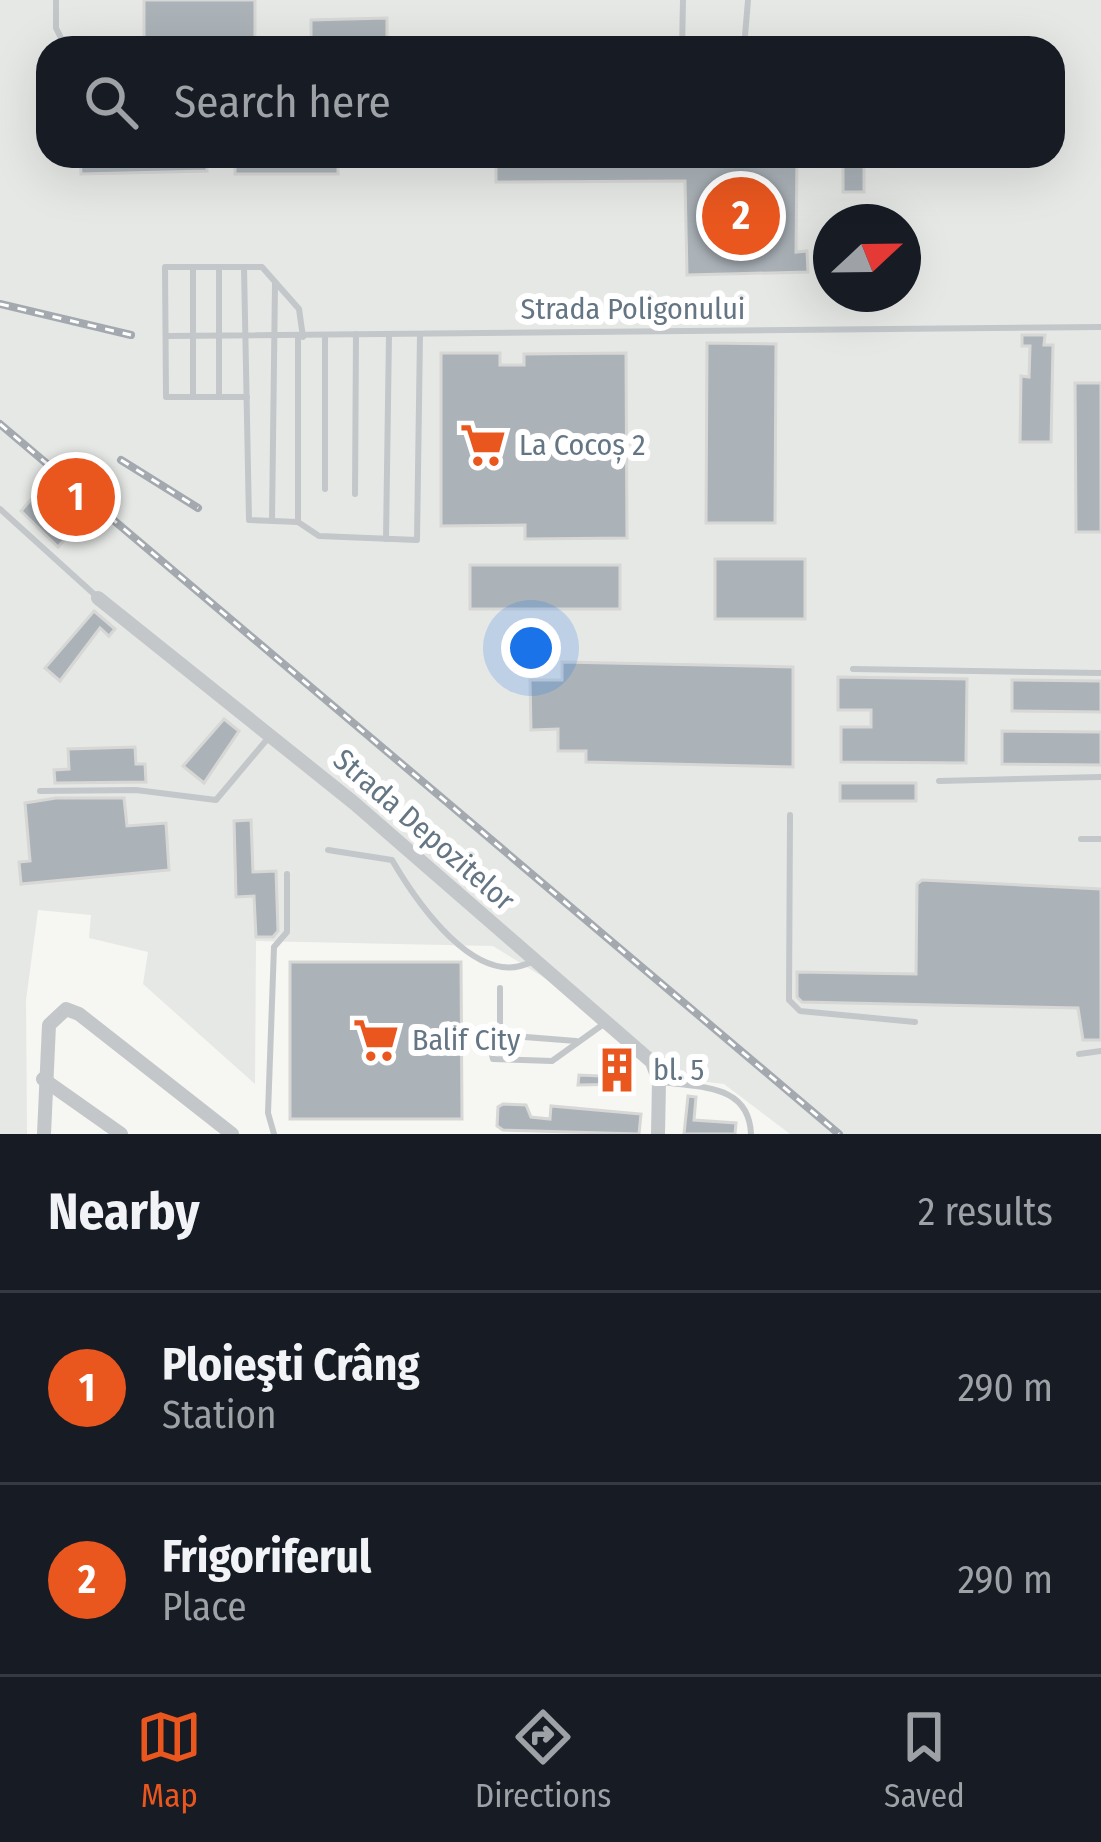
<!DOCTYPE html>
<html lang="en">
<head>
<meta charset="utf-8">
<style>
  body { margin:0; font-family:"Fira Sans Condensed",sans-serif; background:#242831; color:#f1f3f6 }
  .compass { position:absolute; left:813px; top:204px; width:108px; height:108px; border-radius:50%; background:#171b24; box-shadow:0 12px 48px #0002; rotate:68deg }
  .you { position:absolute; left:531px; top:648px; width:42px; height:42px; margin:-30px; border:9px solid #fff; border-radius:50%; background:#1a73e8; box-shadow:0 0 0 18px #1a73e833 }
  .badge { display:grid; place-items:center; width:78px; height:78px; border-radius:50%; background:#e9571f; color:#fff; font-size:39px; font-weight:700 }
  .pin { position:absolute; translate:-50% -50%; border:6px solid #fff; box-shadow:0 3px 12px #0006 }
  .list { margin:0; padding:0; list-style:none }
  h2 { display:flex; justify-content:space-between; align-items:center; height:156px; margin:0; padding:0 48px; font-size:51px }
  h2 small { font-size:39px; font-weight:400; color:#9ea1a6 }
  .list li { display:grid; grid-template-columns:78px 1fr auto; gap:36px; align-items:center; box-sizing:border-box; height:192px; padding:0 48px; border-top:3px solid #363941 }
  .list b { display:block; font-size:45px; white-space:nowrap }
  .list p { margin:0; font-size:39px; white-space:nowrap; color:#9ea1a6 }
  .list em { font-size:39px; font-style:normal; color:#9ea1a6 }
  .icon { flex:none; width:66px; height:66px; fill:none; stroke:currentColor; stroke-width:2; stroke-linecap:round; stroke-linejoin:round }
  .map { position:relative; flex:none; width:1101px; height:1134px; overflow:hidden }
  .search { position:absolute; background:#171b24; box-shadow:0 12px 48px #0002; left:36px; right:36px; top:36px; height:132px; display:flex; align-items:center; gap:30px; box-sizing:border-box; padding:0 42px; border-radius:36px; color:#9ea1a6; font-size:45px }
  .sheet { height:540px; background:#171b24 }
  nav { display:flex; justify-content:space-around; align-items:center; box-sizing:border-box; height:168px; border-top:3px solid #363941; background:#171b24; font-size:33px; color:#9ea1a6 }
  nav a { display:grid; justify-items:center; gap:6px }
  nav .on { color:#e9571f }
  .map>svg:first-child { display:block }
</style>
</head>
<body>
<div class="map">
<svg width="1101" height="1134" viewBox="0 0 1101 1134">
  <rect width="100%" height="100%" fill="#f6f6f2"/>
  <path fill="#e6e8e6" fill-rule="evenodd" d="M0 0H1101V1134H790L724 1084 683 1079 614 1021 493 946 256 941 255 1084 143 984 148 952 89 938 91 915 38 910 26 1000 27 1134H0ZM48 48H1053V156H48ZM831 222H903V294H831Z"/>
  <g fill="#abb3b9" stroke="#d7d7d5" stroke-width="3">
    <path d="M144 0H255V40L180 39 179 45 144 40Z"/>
    <path d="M387 18V42L311 44V20Z"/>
    <path d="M80 156H207V171L81 174Z"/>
    <rect x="235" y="156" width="103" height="18"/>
    <path d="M496 156H797L796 252 807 251 808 272 687 275 685 181 496 182Z"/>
    <rect x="843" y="156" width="21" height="36"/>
    <path d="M1022 335H1045L1044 345H1053L1051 442H1020L1021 376 1029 377 1030 346H1022Z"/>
    <path d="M707 343 776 344 775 523H706Z"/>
    <path d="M441 353H500V365H524V354L626 353 627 538 525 539V525L441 526Z"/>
    <path d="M1075 383H1101V532H1076Z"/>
    <path d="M34 496 71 532 58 547 21 511Z"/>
    <rect x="715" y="559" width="90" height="60"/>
    <rect x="470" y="565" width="150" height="44"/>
    <path d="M94 611 115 629 109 636 100 628 60 681 45 668Z"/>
    <path d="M562 662 793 667V767L586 762V751H558V729L531 730 530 680H562Z"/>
    <path d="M838 677 967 679 966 763 841 762V727H871V710H838Z"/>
    <path d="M1012 680 1101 681V712L1012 711Z"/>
    <path d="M224 719 239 731 204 783 183 766Z"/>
    <path d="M1002 731 1101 732V765L1002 764Z"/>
    <path d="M135 747 136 764H145L146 782 55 783 54 770 69 769 68 749Z"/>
    <rect x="840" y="783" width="76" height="18"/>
    <path d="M56 798H124L127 826 166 823 169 870 21 884 19 862 30 861 25 803Z"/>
    <path d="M251 820 253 872 276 871 278 931 273 937H256L254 896 236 897 234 821Z"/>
    <path d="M922 880 1101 889V1040H1083L1078 1008 802 1002 797 997V972L916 974 917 884Z"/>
    <path d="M290 962H461L462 1119H290Z"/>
    <path d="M606 1060 634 1064 633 1084 578 1085 579 1075 600 1076Z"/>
    <path d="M688 1096 696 1097 694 1120 736 1123 735 1134H684Z"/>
    <path d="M503 1104 526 1105 531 1117 550 1119 551 1106 641 1114 639 1134 503 1130 497 1126 498 1107Z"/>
  </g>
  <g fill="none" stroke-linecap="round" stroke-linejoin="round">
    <g stroke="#c3c7ca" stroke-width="6">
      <path d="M56 0V28L66 48"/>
      <path d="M682 48 683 0"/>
      <path d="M744 48 748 0"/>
      <path d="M244 267 249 520 298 522 319 536 417 540 420 334"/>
      <path d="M193 269V397"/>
      <path d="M166 336 1101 327"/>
      <path d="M325 337V489"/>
      <path d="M219 397V268"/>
      <path d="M247 397H166L165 267H262L299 309 303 337"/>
      <path d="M355 494 356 334"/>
      <path d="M0 509 95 595"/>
      <path d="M272 520 275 284"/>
      <path d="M298 522V337"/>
      <path d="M386 539 389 334"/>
      <path d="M853 669 1101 673"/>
      <path d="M939 781 1101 777"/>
      <path d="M40 791 136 790 216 800 269 737"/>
      <path d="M790 815 789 1000 800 1011 915 1022"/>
      <path d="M1081 839H1101"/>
      <path d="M328 850 392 860C416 901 476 990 531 962"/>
      <path d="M500 988V1035L576 1041"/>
      <path d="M500 1035 489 1041 493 1059 552 1061 605 1023"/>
      <path d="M1079 1054 1101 1051"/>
      <path d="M663 1082C701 1088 749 1084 751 1134"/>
      <path d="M274 1134 268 1113 274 947 287 932V874"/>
    </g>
    <g stroke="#c3c7ca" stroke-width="14">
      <path d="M98 598 354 803 652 1062 659 1081 658 1134"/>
      <path d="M43 1079 121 1134"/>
      <path d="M44 1134 49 1025 66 1009 79 1014 232 1134"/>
    </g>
    <g stroke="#a3a9af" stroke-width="8">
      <g id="rail">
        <path d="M0 304 131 335"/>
        <path d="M0 424 839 1134"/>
        <path d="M121 460 198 508"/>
      </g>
    </g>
    <use href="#rail" stroke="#fff" stroke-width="3" stroke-dasharray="9" stroke-linecap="butt"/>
  </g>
  <defs>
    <g id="supermarket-bare" transform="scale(3.6)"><path d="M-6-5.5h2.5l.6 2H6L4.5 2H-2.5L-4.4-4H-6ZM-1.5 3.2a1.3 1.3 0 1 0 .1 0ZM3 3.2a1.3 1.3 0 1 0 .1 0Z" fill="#e9571f" stroke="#fff" stroke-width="2.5" paint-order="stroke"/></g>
    <g id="building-bare" transform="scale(3.6)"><path d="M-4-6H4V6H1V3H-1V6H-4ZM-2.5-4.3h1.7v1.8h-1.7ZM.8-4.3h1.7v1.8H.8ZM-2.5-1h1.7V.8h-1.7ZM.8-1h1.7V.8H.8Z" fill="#e9571f" stroke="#fff" stroke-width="2.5" paint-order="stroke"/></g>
  </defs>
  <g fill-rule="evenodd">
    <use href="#supermarket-bare" x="483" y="445"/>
    <use href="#supermarket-bare" x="376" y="1040"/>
    <use href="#building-bare" x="617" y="1070"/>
  </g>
  <g text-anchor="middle" stroke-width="12" stroke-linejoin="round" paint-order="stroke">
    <g font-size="30" fill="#647584" stroke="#fff">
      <text x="633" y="319">Strada Poligonului</text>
      <text transform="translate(424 830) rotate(41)" y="10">Strada Depozitelor</text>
    </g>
    <g font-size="30" fill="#647584" stroke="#fff" text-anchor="start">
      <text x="519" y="455">La Cocoș 2</text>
      <text x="412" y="1050">Balif City</text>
      <text x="653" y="1080">bl. 5</text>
    </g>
  </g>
</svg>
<svg class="compass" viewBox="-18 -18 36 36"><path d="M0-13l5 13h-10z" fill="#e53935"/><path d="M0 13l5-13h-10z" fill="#9ea1a6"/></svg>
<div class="you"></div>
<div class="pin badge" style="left:76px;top:497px">1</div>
<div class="pin badge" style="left:741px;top:216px">2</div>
<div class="search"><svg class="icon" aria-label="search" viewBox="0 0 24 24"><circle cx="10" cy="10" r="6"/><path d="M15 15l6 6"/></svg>Search here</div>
</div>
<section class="sheet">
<h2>Nearby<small>2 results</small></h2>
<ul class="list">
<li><span class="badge">1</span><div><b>Ploieşti Crâng</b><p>Station</p></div><em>290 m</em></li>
<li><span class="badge">2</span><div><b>Frigoriferul</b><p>Place</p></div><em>290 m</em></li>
</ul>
</section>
<nav>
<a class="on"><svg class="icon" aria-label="map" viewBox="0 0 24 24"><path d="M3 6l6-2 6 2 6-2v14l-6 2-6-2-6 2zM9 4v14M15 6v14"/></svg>Map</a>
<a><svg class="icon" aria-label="directions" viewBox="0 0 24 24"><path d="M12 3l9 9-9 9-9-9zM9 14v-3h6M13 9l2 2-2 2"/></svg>Directions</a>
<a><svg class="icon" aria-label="saved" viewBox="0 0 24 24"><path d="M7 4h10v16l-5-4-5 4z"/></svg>Saved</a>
</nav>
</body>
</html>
